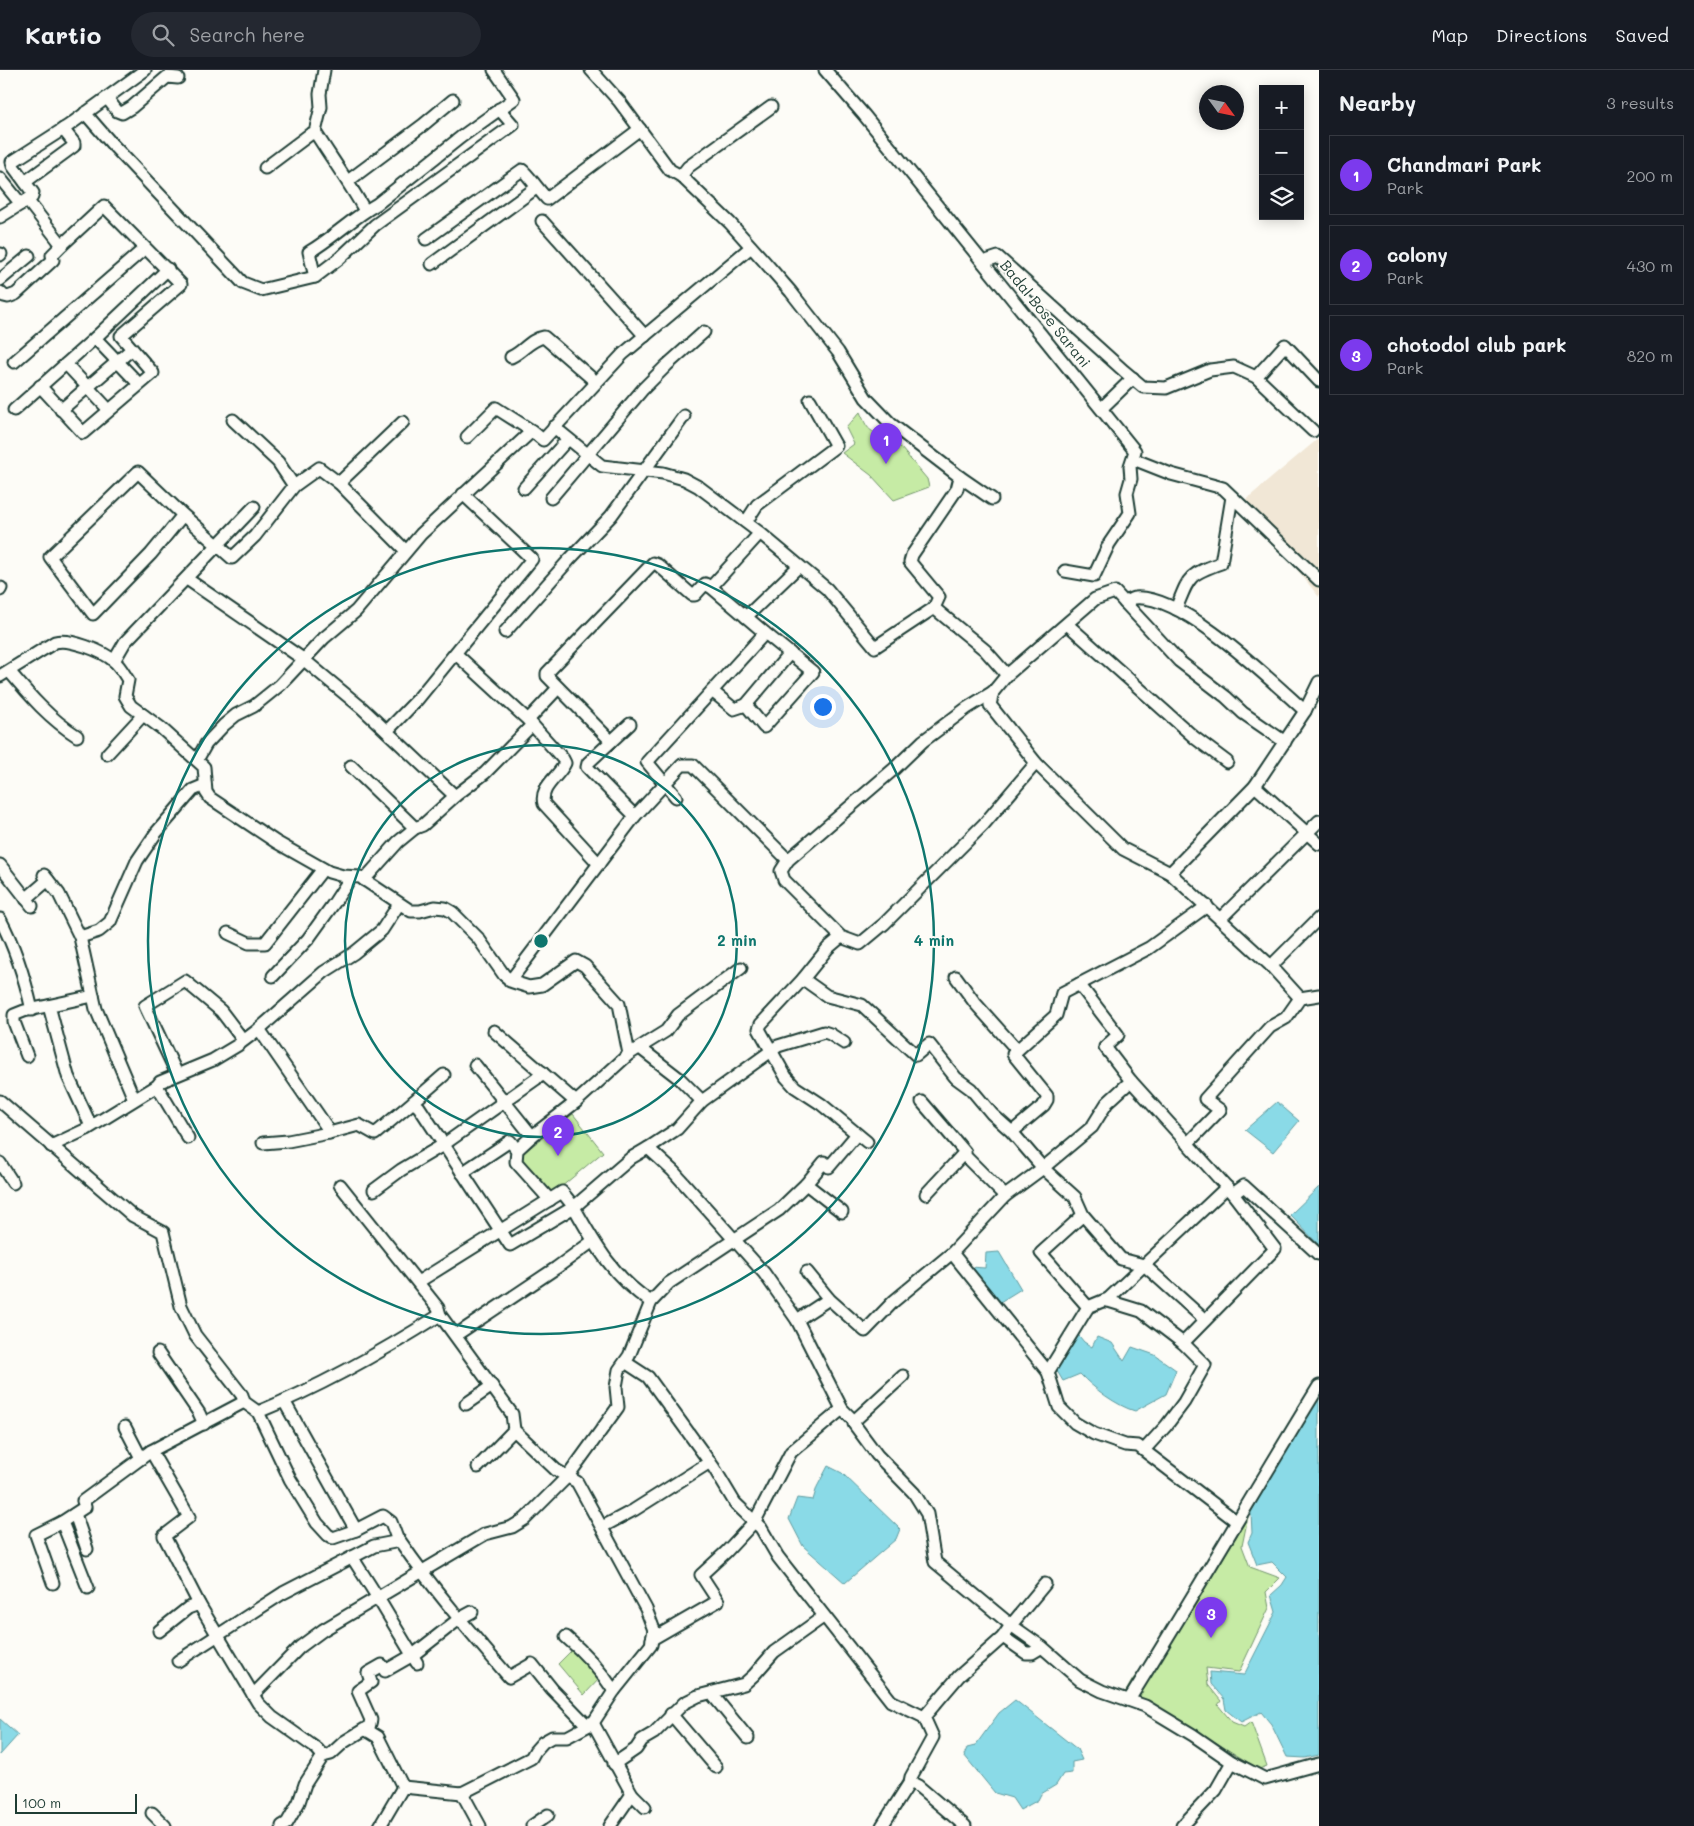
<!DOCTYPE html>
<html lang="en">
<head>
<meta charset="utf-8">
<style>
  body { margin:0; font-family:Mali,sans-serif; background:#242831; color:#f1f3f6 }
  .controls { position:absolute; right:15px; top:15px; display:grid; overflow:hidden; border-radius:0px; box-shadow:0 2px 12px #0003 }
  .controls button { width:45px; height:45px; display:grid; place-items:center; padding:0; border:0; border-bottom:1px solid #363941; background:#171b24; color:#f1f3f6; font:25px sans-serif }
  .compass { position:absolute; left:1199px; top:15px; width:45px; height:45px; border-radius:50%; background:#171b24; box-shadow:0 2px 12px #0003; rotate:123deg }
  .scale { position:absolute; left:15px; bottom:12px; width:122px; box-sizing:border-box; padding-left:5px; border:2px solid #1f3d34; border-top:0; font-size:14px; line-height:18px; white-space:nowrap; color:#1f3d34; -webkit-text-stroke:4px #fdfcf7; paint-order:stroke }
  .you { position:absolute; left:822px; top:636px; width:18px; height:18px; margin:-12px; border:4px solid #fff; border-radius:50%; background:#1a73e8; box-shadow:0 0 0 8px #1a73e833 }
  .badge { display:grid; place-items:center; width:32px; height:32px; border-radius:50%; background:#7c3aed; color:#fff; font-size:16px; font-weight:700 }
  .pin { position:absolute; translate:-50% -41px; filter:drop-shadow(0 1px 2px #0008) }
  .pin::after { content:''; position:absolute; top:26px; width:18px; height:15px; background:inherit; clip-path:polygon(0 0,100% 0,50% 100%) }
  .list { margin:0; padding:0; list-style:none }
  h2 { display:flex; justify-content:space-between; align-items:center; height:65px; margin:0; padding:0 20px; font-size:21px }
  h2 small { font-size:16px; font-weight:400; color:#9ea1a6 }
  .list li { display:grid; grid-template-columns:32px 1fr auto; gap:15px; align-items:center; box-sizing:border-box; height:80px; margin:0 10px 10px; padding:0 10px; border:1px solid #363941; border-radius:0px }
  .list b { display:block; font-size:19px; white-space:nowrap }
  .list p { margin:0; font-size:16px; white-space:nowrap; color:#9ea1a6 }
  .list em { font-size:16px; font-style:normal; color:#9ea1a6 }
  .icon { flex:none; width:28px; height:28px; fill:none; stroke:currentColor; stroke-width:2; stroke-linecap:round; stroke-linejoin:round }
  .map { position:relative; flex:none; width:1319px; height:1756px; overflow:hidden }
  header { display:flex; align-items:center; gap:30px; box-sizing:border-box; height:70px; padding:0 25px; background:#171b24; border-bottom:1px solid #363941 }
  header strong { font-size:24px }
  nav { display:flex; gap:28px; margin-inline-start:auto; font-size:18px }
  .search { width:350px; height:45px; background:#242831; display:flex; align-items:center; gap:12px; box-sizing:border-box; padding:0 18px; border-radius:28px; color:#9ea1a6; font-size:19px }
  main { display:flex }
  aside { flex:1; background:#171b24 }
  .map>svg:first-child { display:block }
</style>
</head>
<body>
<header>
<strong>Kartio</strong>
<div class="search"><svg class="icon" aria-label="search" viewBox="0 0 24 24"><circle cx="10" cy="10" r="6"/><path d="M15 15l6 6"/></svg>Search here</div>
<nav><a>Map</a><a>Directions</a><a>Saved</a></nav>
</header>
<main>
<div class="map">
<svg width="1319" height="1756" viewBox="0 0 1319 1756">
  <rect width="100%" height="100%" fill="#fdfcf7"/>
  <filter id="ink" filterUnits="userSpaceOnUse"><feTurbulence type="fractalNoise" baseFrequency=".02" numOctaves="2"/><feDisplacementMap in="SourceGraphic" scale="10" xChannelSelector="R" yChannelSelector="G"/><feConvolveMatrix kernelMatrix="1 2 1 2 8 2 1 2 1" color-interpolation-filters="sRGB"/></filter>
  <g filter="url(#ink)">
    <path fill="#f1e7d6" d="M1319 368V527L1243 432Z"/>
    <g fill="#c6eba5" stroke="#72946c">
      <path d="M860 342C867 357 866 359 881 366 887 369 890 371 896 372L927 409 929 417 894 430 871 405 842 383 854 374 846 358Z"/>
      <path d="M573 1044 603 1082 548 1128 513 1091Z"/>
      <path d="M1248 1447 1242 1476 1250 1497 1280 1508 1266 1522 1269 1538 1239 1602 1206 1598 1208 1615 1221 1631 1218 1635 1232 1652 1244 1657 1251 1652 1267 1696 1259 1699 1194 1659 1122 1628 1133 1609 1197 1532Z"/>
      <path d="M574 1578 601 1607 584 1625 558 1594Z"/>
    </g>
    <g fill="#8adae7" stroke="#5f9b9f">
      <path d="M1277 1032 1299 1051 1273 1082 1245 1060Z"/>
      <path d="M1319 1117V1175L1290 1145Z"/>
      <path d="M999 1182 1021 1219 1000 1232 971 1197 985 1198 986 1183Z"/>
      <path d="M1075 1261 1084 1272 1092 1277 1097 1267 1112 1273 1124 1291 1132 1277 1155 1285 1176 1300 1166 1324 1135 1341C1117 1336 1093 1318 1080 1304L1063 1311 1051 1291Z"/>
      <path d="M1319 1329V1685L1305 1688 1287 1687 1271 1654 1261 1642 1241 1652 1226 1640 1224 1629 1211 1614 1210 1602 1244 1605 1276 1542 1271 1525 1282 1515 1287 1507 1272 1492 1257 1495 1248 1472 1252 1463 1251 1442 1282 1385Z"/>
      <path d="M828 1396 842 1403 900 1459 896 1469 845 1513 803 1476 789 1449 797 1428 813 1430 817 1417Z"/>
      <path d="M1015 1630 1077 1679 1082 1690 1072 1692V1703L1063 1704 1056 1715 1041 1724 1038 1730 1020 1740 1012 1728 995 1723 964 1685 967 1678 975 1676 999 1643Z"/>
      <path d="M0 1649 18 1665 0 1685Z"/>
    </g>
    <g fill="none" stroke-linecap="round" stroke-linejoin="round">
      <g stroke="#1f3d34" stroke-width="15">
        <g id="minor">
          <path d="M324 0 320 24 321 37 315 62C332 89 350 114 365 141"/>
          <path d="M591 0 619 31 670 100 681 106 730 153 764 191 791 222 838 282 866 328 891 354 960 407 957 419 912 485 910 492 939 527 934 538 985 580 1007 605 993 622 990 635 1036 693 1123 779 1170 803 1271 896 1319 848"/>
          <path d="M825 0 864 45 1135 381 1130 396 1131 409 1127 423 1130 443 1109 474 1094 506 1065 501"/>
          <path d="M107 28 117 41 122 43 132 37 167 7 178 8"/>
          <path d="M85 43 111 73 243 213 261 220 315 207 340 188 375 155 513 55 499 39"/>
          <path d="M265 98 309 65 315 62"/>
          <path d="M681 106 688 97 771 37"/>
          <path d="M0 108 21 134"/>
          <path d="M348 111 423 55 453 30"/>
          <path d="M25 112 74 76V73L63 59"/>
          <path d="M0 147 32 127 33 123 13 96 12 92 68 56 145 0"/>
          <path d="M542 151 645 266"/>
          <path d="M426 169 522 100C526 102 541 123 547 129L640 59"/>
          <path d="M0 185 1 184"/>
          <path d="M983 192 998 187 1124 301 1143 317 1166 318 1210 300 1234 297 1256 307 1313 361"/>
          <path d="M432 194 536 118"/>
          <path d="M315 207 309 182C333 168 352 148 377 134L461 67 514 29 494 0"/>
          <path d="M0 210 29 186"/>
          <path d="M0 222 4 226 8 227 16 224 53 190 52 185 62 175 27 130"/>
          <path d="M95 268 139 314"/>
          <path d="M511 287C523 282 530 269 544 267L596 312"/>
          <path d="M14 292 145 178"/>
          <path d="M66 294 109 340"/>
          <path d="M1256 307 1285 275 1319 311"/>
          <path d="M40 316 83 363 153 303 121 266 181 214 104 136 62 175"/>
          <path d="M1102 338 1133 308"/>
          <path d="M14 340 95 268 168 199"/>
          <path d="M61 340 132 279"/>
          <path d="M233 350 278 392 294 416"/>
          <path d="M554 357 602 396 663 403 684 409 699 417 760 463 827 519 875 577 934 538"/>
          <path d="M467 367 496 338 532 361"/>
          <path d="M1133 389 1171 404 1223 418 1319 510"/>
          <path d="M960 407 992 429"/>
          <path d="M339 413 403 352"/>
          <path d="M524 418 568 369"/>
          <path d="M551 428 643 319 667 295 704 262"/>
          <path d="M183 445 151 484 93 544 50 487 138 402 183 445 232 488 255 466 294 416 319 398 339 413 406 481"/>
          <path d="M746 452 757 435 836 376 810 330"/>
          <path d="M187 509 303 589 362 638 455 726"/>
          <path d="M0 520 1 518"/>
          <path d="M1125 533C1128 531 1131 528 1135 528 1183 524 1269 609 1305 641"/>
          <path d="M1176 539C1189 507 1187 505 1221 493L1232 427"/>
          <path d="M746 547 799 496"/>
          <path d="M1067 554 1195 668 1227 692"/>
          <path d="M505 562 569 490 611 446 684 346"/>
          <path d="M456 584 528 650 563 689 565 693C559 707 539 717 544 734L599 794"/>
          <path d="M114 591 125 572 254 437"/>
          <path d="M9 601C30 626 50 649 77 666"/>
          <path d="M1007 605 1095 529 1115 522 1179 591 1226 627 1243 643 1285 672"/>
          <path d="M0 606 55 572C69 568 103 581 114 591 120 596 124 604 128 610L125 626 131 636 161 658 204 697 206 722 210 728 276 772 329 802 343 806 360 807 411 841H420L435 837 445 838 452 842 478 868 504 905 513 912 529 917 542 915 576 891 585 896 619 934 629 984"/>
          <path d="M712 621 734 639 746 635 764 657 813 602 765 563"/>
          <path d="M993 622 967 638 923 671 894 699 788 790 781 801 784 810 841 867 860 874 884 854 984 754 1036 693"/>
          <path d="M746 635 790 583"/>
          <path d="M528 650 558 618"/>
          <path d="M630 654 588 693 587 697 635 746"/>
          <path d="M387 661 417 630 532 489 463 424"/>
          <path d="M611 671 547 606V603L653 493 658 495 692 525H695L705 514 711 517"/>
          <path d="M107 684 143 645"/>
          <path d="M197 690 206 674 224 655 236 645 254 636 280 615 324 568 356 541 421 464 532 361 543 370 623 284 751 177"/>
          <path d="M351 696 415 758"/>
          <path d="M1255 716 1305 641 1319 612"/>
          <path d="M676 727 647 692 765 563 711 517 760 463"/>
          <path d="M0 795 32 836"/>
          <path d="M1170 803 1255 716 1319 774"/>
          <path d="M44 805 59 824 80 867 96 939 134 1029"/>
          <path d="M364 810 398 772 415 758 423 755 455 726 485 703 532 655"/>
          <path d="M26 829 48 810"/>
          <path d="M0 849C15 877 25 909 32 940"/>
          <path d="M1220 849 1319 751"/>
          <path d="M228 863 249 873H265L323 799"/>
          <path d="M80 867 99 861 110 852 137 791 156 763 193 720 205 715"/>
          <path d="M841 867 828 878 803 909 761 954 759 959 786 1007 795 1017 821 1034 867 1072"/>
          <path d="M1271 896 1300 928"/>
          <path d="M273 906 308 869 334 833 351 807"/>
          <path d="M956 907 975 933 1017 980"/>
          <path d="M803 909 827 926 862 935 916 985 929 974 956 1008 971 1019 992 1044 1012 1062 1043 1098 1075 1127 1083 1145"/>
          <path d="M510 911 635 746 682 695H693L788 790"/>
          <path d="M1079 914 1118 965 1105 977 1131 1011 1233 1124 1275 1179 1183 1273"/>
          <path d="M49 936 68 1006 91 1056"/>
          <path d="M259 959 326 1056 329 1063 288 1071 263 1073"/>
          <path d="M494 961 576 1032"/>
          <path d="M844 973 830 964 824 962 778 976 702 1031 677 1059 648 1078 673 1101 764 1203 797 1250 842 1339 854 1351V1354L877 1385 914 1423 927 1444 935 1492 1011 1555 1042 1577 1080 1610 1102 1621 1145 1636 1193 1665 1232 1692 1265 1709 1319 1694"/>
          <path d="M640 978 680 1009 702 1031"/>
          <path d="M27 986 14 952V945L24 941 93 926"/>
          <path d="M475 995 532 1066"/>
          <path d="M177 1004 145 936 185 911 221 941 243 970"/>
          <path d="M157 1016 188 1068"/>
          <path d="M0 1031 133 1146 163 1162 181 1236 195 1265 242 1325 244 1332 258 1342 290 1409 317 1453 328 1465 333 1468 356 1460 383 1446 391 1452 398 1471"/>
          <path d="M413 1032 444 1005"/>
          <path d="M922 1032 965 1082 926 1124"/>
          <path d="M1012 1062 1044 1035 1047 1030V1026L1013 984 1056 945 1062 923 1149 878 1207 836"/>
          <path d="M329 1063 359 1055 375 1064 413 1032 419 1037 510 1175 574 1137C595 1175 614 1208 651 1232"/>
          <path d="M1187 1074 1220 1040 1205 1029 1270 957 1286 948 1300 928 1319 925"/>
          <path d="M51 1076 87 1059 157 1016 160 1012 213 990 238 975 259 959 324 902 354 883 382 860 399 834"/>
          <path d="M963 1084 1005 1126"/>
          <path d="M0 1093 13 1113"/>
          <path d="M462 1103 510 1071 517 1080"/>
          <path d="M806 1114 842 1142"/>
          <path d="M340 1115 438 1238 440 1245 512 1344 514 1360 556 1400 577 1412 646 1539 654 1560 651 1575 614 1621 593 1653 567 1667H552L543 1672 535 1681 531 1688 462 1723"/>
          <path d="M374 1120 401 1100 443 1075 536 1009 542 1002"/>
          <path d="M1233 1124 1244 1116 1318 1184"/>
          <path d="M550 1130 516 1092 517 1080 532 1066 576 1032 629 984 666 961 678 945 741 898"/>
          <path d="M952 1183 1048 1302 1059 1337 1075 1353 1094 1364 1125 1375 1138 1376 1236 1451"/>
          <path d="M807 1202 829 1229 865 1261 894 1231 952 1183 1005 1126 1043 1098 1092 1057 1107 1033 1131 1011"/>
          <path d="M418 1212 562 1122 574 1137 631 1088 648 1078"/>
          <path d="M1106 1231 1227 1117"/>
          <path d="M1088 1237 1041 1183 1083 1145 1121 1189 1144 1195 1205 1250"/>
          <path d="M797 1250 829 1229"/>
          <path d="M456 1265 556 1198 593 1171"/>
          <path d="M158 1283 199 1343 204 1354"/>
          <path d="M625 1292 648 1307 714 1398 735 1433 761 1458 778 1487 891 1631 924 1647 933 1667 911 1707 910 1712 882 1756"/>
          <path d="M1048 1302 1088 1237 1105 1230 1141 1241 1183 1273 1205 1295 1184 1332 1166 1356 1144 1380"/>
          <path d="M284 1331 356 1460"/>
          <path d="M466 1334 492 1316"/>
          <path d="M258 1342C322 1316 382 1282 440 1245"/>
          <path d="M854 1351 903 1306"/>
          <path d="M125 1357 141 1388"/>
          <path d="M151 1381 189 1447 164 1466 199 1534"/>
          <path d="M478 1397 514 1360"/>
          <path d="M75 1444 87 1479"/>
          <path d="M602 1457 634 1440 710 1392"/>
          <path d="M352 1487 378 1528 417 1593"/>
          <path d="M53 1513 36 1465 62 1452"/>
          <path d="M88 1518 62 1452 85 1437 83 1431 151 1381 244 1332"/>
          <path d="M159 1561 188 1538 199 1534 258 1633 272 1647 317 1679 323 1686"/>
          <path d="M566 1567C585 1583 601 1601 614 1621"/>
          <path d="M1003 1567 1026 1583H1032L1042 1577"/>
          <path d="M652 1569 718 1531 701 1505 726 1482 755 1451 791 1382 842 1339"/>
          <path d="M178 1591 283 1523 374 1476 400 1471C433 1519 471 1563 509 1607L532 1594 552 1619 585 1653H593"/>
          <path d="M711 1623 748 1668"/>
          <path d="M253 1625 300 1577 323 1560 485 1464 512 1457 525 1449 568 1406 618 1337 616 1317 619 1300 629 1286 651 1232 669 1213 779 1140 806 1114 824 1092 829 1097 857 1064"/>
          <path d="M1129 1630C1194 1526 1255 1420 1319 1316"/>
          <path d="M671 1644 716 1697"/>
          <path d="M924 1647 959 1606 1003 1567 1011 1555 1045 1514"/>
          <path d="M593 1653 632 1724 645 1737"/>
          <path d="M368 1661 371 1650 358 1621 371 1612 368 1603 382 1595 385 1601 413 1585 459 1549 472 1542"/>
          <path d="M614 1694 636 1679 642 1670 654 1663 684 1633 698 1626 744 1614 754 1605 774 1582 823 1547"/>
          <path d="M910 1712 918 1716 965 1756"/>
          <path d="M152 1743 165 1756"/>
          <path d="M282 1756 287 1753 299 1732 305 1714 323 1686 331 1684 344 1672 365 1659 378 1667 403 1717"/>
          <path d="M380 1756 403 1717 462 1723 480 1756"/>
          <path d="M532 1756 548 1745"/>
          <path d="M610 1756 632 1724"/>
          <path d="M1182 1756 1216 1720 1232 1692"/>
        </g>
      </g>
      <use href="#minor" stroke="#fdfcf7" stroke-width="11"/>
    </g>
  </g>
  <g fill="none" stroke="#0f766e" stroke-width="2.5">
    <circle cx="541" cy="871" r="196"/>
    <circle cx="541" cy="871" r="393"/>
  </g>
  <g text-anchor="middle" stroke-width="4" stroke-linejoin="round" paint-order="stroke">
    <g font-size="15" fill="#1f3d34" stroke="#fdfcf7">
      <text transform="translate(1045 244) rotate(51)" y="5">Badal Bose Sarani</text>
    </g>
  </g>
  <circle cx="541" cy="871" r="8" fill="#0f766e" stroke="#fdfcf7" stroke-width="2.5"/>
  <g font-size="15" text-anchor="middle" font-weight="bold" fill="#0f766e" stroke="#fdfcf7" stroke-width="4" stroke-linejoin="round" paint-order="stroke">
    <text x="737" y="876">2 min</text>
    <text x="934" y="876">4 min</text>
  </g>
</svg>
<div class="controls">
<button>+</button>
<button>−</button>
<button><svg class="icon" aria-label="layers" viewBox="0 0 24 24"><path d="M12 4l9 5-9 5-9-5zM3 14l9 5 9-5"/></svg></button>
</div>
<svg class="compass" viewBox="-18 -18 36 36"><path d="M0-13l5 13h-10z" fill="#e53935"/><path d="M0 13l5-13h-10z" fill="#9ea1a6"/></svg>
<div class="scale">100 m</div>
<div class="you"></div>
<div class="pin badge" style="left:886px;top:394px">1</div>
<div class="pin badge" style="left:558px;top:1086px">2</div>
<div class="pin badge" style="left:1211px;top:1568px">3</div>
</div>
<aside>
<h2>Nearby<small>3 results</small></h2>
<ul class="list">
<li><span class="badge">1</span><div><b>Chandmari Park</b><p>Park</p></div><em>200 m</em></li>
<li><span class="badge">2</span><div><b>colony</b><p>Park</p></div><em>430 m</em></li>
<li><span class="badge">3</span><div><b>chotodol club park</b><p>Park</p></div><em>820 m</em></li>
</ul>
</aside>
</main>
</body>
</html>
